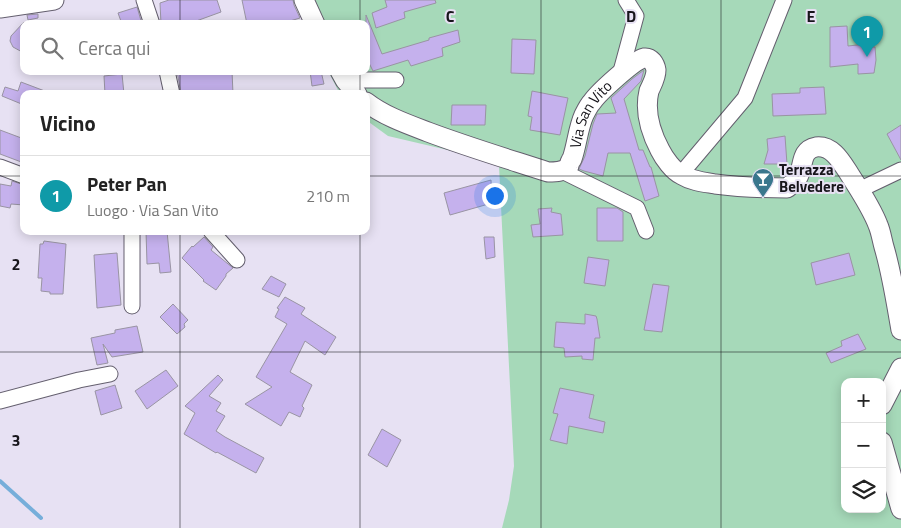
<!DOCTYPE html>
<html lang="it">
<head>
<meta charset="utf-8">
<style>
  body { margin:0; font-family:"Titillium Web",sans-serif; background:#f2f2f2; color:#222 }
  .controls { position:absolute; right:15px; bottom:15px; display:grid; overflow:hidden; border-radius:10px; box-shadow:0 2px 12px #0003 }
  .controls button { width:45px; height:45px; display:grid; place-items:center; padding:0; border:0; border-bottom:1px solid #e0e0e0; background:#fff; color:#222; font:25px sans-serif }
  .you { position:absolute; left:494px; top:195px; width:18px; height:18px; margin:-12px; border:4px solid #fff; border-radius:50%; background:#1a73e8; box-shadow:0 0 0 8px #1a73e833 }
  .badge { display:grid; place-items:center; width:32px; height:32px; border-radius:50%; background:#7c3aed; color:#fff; font-size:16px; font-weight:700 }
  .pin { position:absolute; translate:-50% -41px; filter:drop-shadow(0 1px 2px #0008) }
  .pin::after { content:''; position:absolute; top:26px; width:18px; height:15px; background:inherit; clip-path:polygon(0 0,100% 0,50% 100%) }
  .list { margin:0; padding:0; list-style:none }
  h2 { display:flex; justify-content:space-between; align-items:center; height:65px; margin:0; padding:0 20px; font-size:21px }
  h2 small { font-size:16px; font-weight:400; color:#767676 }
  .list li { display:grid; grid-template-columns:32px 1fr auto; gap:15px; align-items:center; box-sizing:border-box; height:80px; padding:0 20px; border-top:1px solid #e0e0e0 }
  .list b { display:block; font-size:19px; white-space:nowrap }
  .list p { margin:0; font-size:16px; white-space:nowrap; color:#767676 }
  .list em { font-size:16px; font-style:normal; color:#767676 }
  .icon { flex:none; width:28px; height:28px; fill:none; stroke:currentColor; stroke-width:2; stroke-linecap:round; stroke-linejoin:round }
  .map { position:relative; flex:none; width:901px; height:528px; overflow:hidden }
  .search { position:absolute; background:#fff; box-shadow:0 2px 12px #0003; left:20px; top:20px; width:350px; height:55px; display:flex; align-items:center; gap:12px; box-sizing:border-box; padding:0 18px; border-radius:10px; color:#767676; font-size:19px }
  .panel { position:absolute; background:#fff; box-shadow:0 2px 12px #0003; left:20px; top:90px; width:350px; height:145px; border-radius:10px }
  .map>svg:first-child { display:block }
</style>
</head>
<body>
<div class="map">
<svg width="901" height="528" viewBox="0 0 901 528">
  <rect width="100%" height="100%" fill="#e7e1f3"/>
  <path fill="#a6d9b9" fill-rule="evenodd" d="M292 0H901V528H502L509 500 514 466 499 166 469 155 388 136 366 120V94H340L328 71H366V24H305L300 11ZM845 382H882V509H845Z"/>
  <g fill="none" stroke-linecap="round" stroke-linejoin="round">
    <path stroke="#76aeda" stroke-width="4" d="M0 481 41 518"/>
  </g>
  <g fill="#c5b1ed" stroke="#9994a3">
    <path d="M169 0H217L221 12 188 24H161L160 3Z"/>
    <path d="M242 0H293L294 5 300 18 280 24H247Z"/>
    <path d="M385 0H435L436 3 404 12 405 18 376 28 372 13 387 7Z"/>
    <path d="M137 7 142 24H122L118 13Z"/>
    <path d="M38 14V18L28 20 27 15Z"/>
    <path d="M366 15 382 54 429 40V38L458 30 460 42 442 48 443 56 411 66 408 60 373 71 366 57Z"/>
    <path d="M24 22V53L13 47 10 41 11 36Z"/>
    <path d="M847 26 848 46 866 44 867 47H875L876 60 874 73 858 74V64L830 67V27Z"/>
    <path d="M512 39 536 40 534 74 511 73Z"/>
    <path d="M644 70 641 81 624 99 639 150H643L650 167H651L659 196 645 201 630 153H608L603 176 584 171 579 169 585 156 593 124 597 114 616 113 611 98 632 79Z"/>
    <path d="M177 71H232L233 94H181Z"/>
    <path d="M310 71H321L324 84 312 86Z"/>
    <path d="M122 74 124 94H105L104 76Z"/>
    <path d="M21 82 50 93V94H24V105L2 96 5 87 18 91Z"/>
    <path d="M824 87 826 114 773 116 772 94 800 93V88Z"/>
    <path d="M532 91 568 98 560 135 530 130 532 117 528 116Z"/>
    <path d="M452 105H486L485 125H451Z"/>
    <path d="M901 125V160L887 134Z"/>
    <path d="M0 130 24 139V163L0 154Z"/>
    <path d="M785 136 787 164H764L768 150 767 139Z"/>
    <path d="M491 180 492 203 450 215 444 193Z"/>
    <path d="M12 181 24 185V205L11 204 10 208 0 206V184L11 186Z"/>
    <path d="M552 208 551 212 561 214 563 235 533 237 531 225 540 224 538 209Z"/>
    <path d="M597 208H617L623 212V241H597Z"/>
    <path d="M146 231H167L171 272 160 273 159 263 147 264Z"/>
    <path d="M204 237 213 247 211 250 233 268 226 274V276L216 290 203 281 204 280 182 258 192 246 193 247Z"/>
    <path d="M484 237H494L495 257 486 259Z"/>
    <path d="M44 241 66 244 63 294H50V292L41 291 42 278H38L40 244H43Z"/>
    <path d="M117 253 121 305 97 308 94 255Z"/>
    <path d="M849 253 855 275 816 285 811 263Z"/>
    <path d="M588 257 609 260 605 286 584 283Z"/>
    <path d="M271 276 286 284 279 297 262 289Z"/>
    <path d="M653 284 669 286 662 332 644 330Z"/>
    <path d="M285 297 305 308 301 314 336 337 325 355 305 341 290 372 312 385 302 406 304 408 300 417 289 412 281 426 245 404 272 387 256 377 287 324 275 317 279 309 277 308Z"/>
    <path d="M173 304 188 320 184 324 185 327 177 334 160 317Z"/>
    <path d="M585 314 596 316 597 319 600 338H595L593 360 582 359V356L565 357 564 348 554 347 556 322 585 324Z"/>
    <path d="M137 326 143 352 112 357 103 344 108 363 97 365 91 338 115 333V330Z"/>
    <path d="M858 334 866 349 831 363 826 353 842 346 841 341Z"/>
    <path d="M166 370 178 386 147 409 135 391Z"/>
    <path d="M218 375 223 380 209 396 221 403 216 411 225 416 216 431 225 437 264 458 256 473 217 452 216 453 184 434 195 413 185 406Z"/>
    <path d="M115 385 122 408 101 415 95 391Z"/>
    <path d="M560 388 594 395 589 418 605 422 603 433 569 426 567 444 550 440 558 414 553 413Z"/>
    <path d="M382 429 401 440 387 467 368 455Z"/>
  </g>
  <g fill="none" stroke-linecap="round" stroke-linejoin="round">
    <g stroke="#645f6e" stroke-width="17">
      <g id="minor">
        <path d="M144 0 152 24"/>
        <path d="M167 71 172 94"/>
        <path d="M620 75 636 16 626 0"/>
        <path d="M345 80H396"/>
        <path d="M0 167 24 176"/>
        <path d="M562 171 637 208 646 231"/>
        <path d="M680 175 745 98 784 0"/>
        <path d="M859 190 901 170"/>
        <path d="M132 231V306"/>
        <path d="M211 231 237 260"/>
        <path d="M0 401 79 380 110 374"/>
      </g>
    </g>
    <g stroke="#645f6e" stroke-width="21">
      <g id="tertiary">
        <path d="M304 0 315 24"/>
        <path d="M0 8 54 0"/>
        <path d="M340 71 345 80 357 94"/>
        <path id="s1" d="M366 102C384 116 407 124 428 132 468 147 508 159 548 172 556 172 564 172 569 166 569 165 571 159 572 159 577 145 578 128 584 115 586 111 589 105 592 102 598 93 634 60 644 58 651 57 655 64 656 70 656 78 652 84 649 91 644 112 650 131 660 150 664 158 673 171 682 175 692 181 703 182 715 184 738 187 762 188 787 188 791 185 795 182 798 177 804 166 800 150 816 147 833 145 842 163 850 175 860 191 871 207 878 225 881 232 882 240 884 247 892 274 896 302 901 330"/>
        <path d="M882 405 901 368"/>
        <path d="M882 442 901 509"/>
      </g>
    </g>
    <use href="#minor" stroke="#fff" stroke-width="15"/>
    <use href="#tertiary" stroke="#fff" stroke-width="19"/>
  </g>
  <path fill="none" stroke="#17151b" stroke-width="1" stroke-opacity="0.55" d="M180 0V24M360 0V24M541 0V528M721 0V528M180 71V94M360 71V94M0 176H24M366 176H901M180 231V528M360 231V528M0 352H901"/>
  <defs>
    <g id="bar-pin" transform="scale(1.125)"><path d="M0 17L-7.5 6A9.5 9.5 0 1 1 7.5 6Z" fill="#3a778d" stroke="#e7e1f3"/><path d="M-6-5H6L.8 .8V4.5H3.5V6h-7V4.5H-.8V.8Z" fill="#fff"/></g>
  </defs>
  <g fill-rule="evenodd">
    <use href="#bar-pin" x="763" y="179"/>
  </g>
  <g text-anchor="middle" stroke-width="4" stroke-linejoin="round" paint-order="stroke">
    <g font-size="15" fill="#17151b" stroke="#e7e1f3">
      <text dy="5" stroke="none"><textPath href="#s1" startOffset="275">Via San Vito</textPath></text>
    </g>
    <g font-size="15" font-weight="bold" fill="#17151b" stroke="#e7e1f3" text-anchor="start">
      <text x="779" y="175">Terrazza<tspan x="779" dy="17">Belvedere</tspan></text>
    </g>
  </g>
  <g font-size="16" text-anchor="middle" font-weight="bold" fill="#17151b" stroke="#e7e1f3" stroke-width="4" stroke-linejoin="round" paint-order="stroke">
    <text x="450" y="22">C</text>
    <text x="631" y="22">D</text>
    <text x="811" y="22">E</text>
    <text x="16" y="270">2</text>
    <text x="16" y="446">3</text>
  </g>
</svg>
<div class="controls">
<button>+</button>
<button>−</button>
<button><svg class="icon" aria-label="layers" viewBox="0 0 24 24"><path d="M12 4l9 5-9 5-9-5zM3 14l9 5 9-5"/></svg></button>
</div>
<div class="you"></div>
<div class="pin badge" style="left:867px;top:57px;background:#0f9aa8">1</div>
<div class="search"><svg class="icon" aria-label="search" viewBox="0 0 24 24"><circle cx="10" cy="10" r="6"/><path d="M15 15l6 6"/></svg>Cerca qui</div>
<section class="panel">
<h2>Vicino<small></small></h2>
<ul class="list">
<li><span class="badge" style="background:#0f9aa8">1</span><div><b>Peter Pan</b><p>Luogo · Via San Vito</p></div><em>210 m</em></li>
</ul>
</section>
</div>
</body>
</html>
